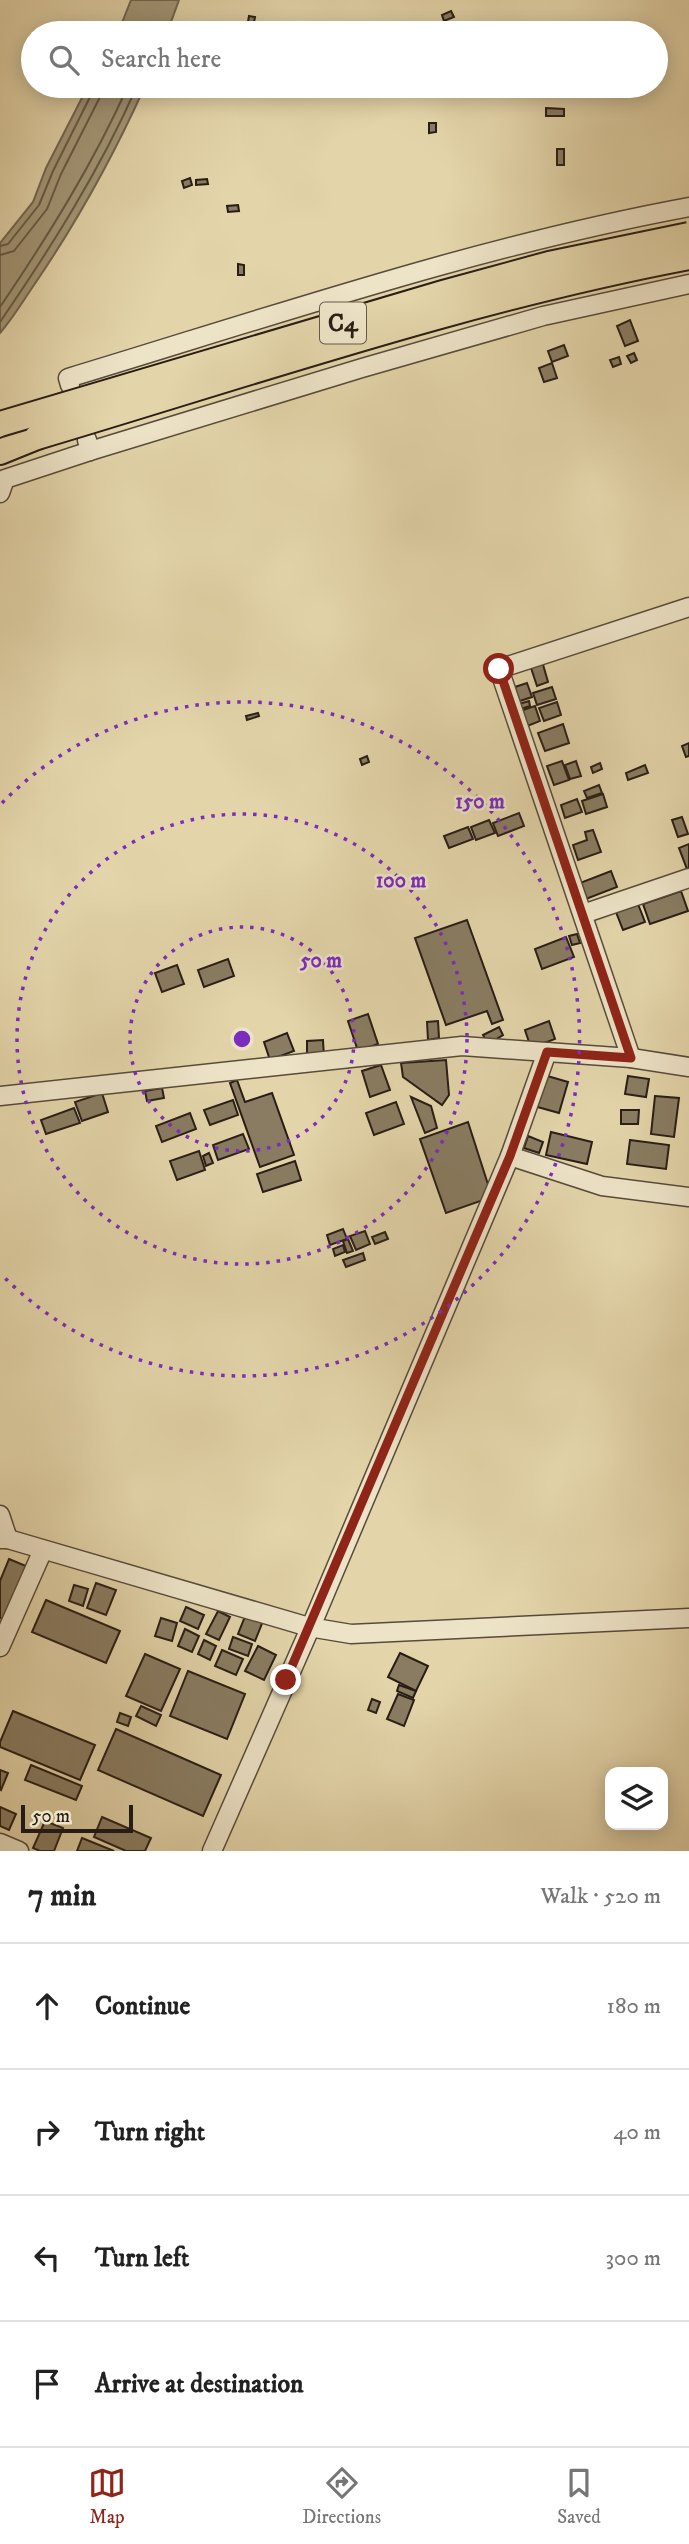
<!DOCTYPE html>
<html lang="en">
<head>
<meta charset="utf-8">
<style>
  body { margin:0; font-family:"IM FELL DW Pica",serif; background:#f6f6f6; color:#222 }
  .controls { position:absolute; right:21px; bottom:21px; display:grid; overflow:hidden; border-radius:14px; box-shadow:0 4px 18px #0003 }
  .controls button { width:63px; height:63px; display:grid; place-items:center; padding:0; border:0; border-bottom:2px solid #e0e0e0; background:#fff; color:#222; font:35px sans-serif }
  .scale { position:absolute; left:21px; bottom:18px; width:112px; box-sizing:border-box; padding-left:7px; border:4px solid #281d16; border-top:0; font-size:19px; line-height:24px; white-space:nowrap; color:#281d16; -webkit-text-stroke:5px #ede3c7; paint-order:stroke }
  .stop { position:absolute; width:21px; height:21px; margin:-16px; border:5px solid #8f2418; border-radius:50%; background:#fff }
  .stop.end { background:#8f2418; border-color:#fff; box-shadow:0 2px 7px #0008 }
  .list { margin:0; padding:0; list-style:none }
  h2 { display:flex; justify-content:space-between; align-items:center; height:91px; margin:0; padding:0 28px; font-size:30px }
  h2 small { font-size:23px; font-weight:400; color:#767676 }
  .list li { display:grid; grid-template-columns:46px 1fr auto; gap:21px; align-items:center; box-sizing:border-box; height:126px; padding:0 28px; border-top:2px solid #e0e0e0 }
  .list b { display:block; font-size:26px; white-space:nowrap }
  .list em { font-size:23px; font-style:normal; color:#767676 }
  .icon { flex:none; width:38px; height:38px; fill:none; stroke:currentColor; stroke-width:2; stroke-linecap:round; stroke-linejoin:round }
  .map { position:relative; flex:none; width:689px; height:1851px; overflow:hidden }
  .search { position:absolute; background:#fff; box-shadow:0 4px 18px #0003; left:21px; right:21px; top:21px; height:77px; display:flex; align-items:center; gap:18px; box-sizing:border-box; padding:0 24px; border-radius:38px; color:#767676; font-size:26px }
  .sheet { height:595px; background:#fff }
  nav { display:flex; justify-content:space-around; align-items:center; box-sizing:border-box; height:98px; border-top:2px solid #e0e0e0; background:#fff; font-size:19px; color:#767676 }
  nav a { display:grid; justify-items:center; gap:4px }
  nav .on { color:#8f2418 }
  .map>svg:first-child { display:block }
</style>
</head>
<body>
<div class="map">
<svg width="689" height="1851" viewBox="0 0 689 1851">
  <rect width="100%" height="100%" fill="#e3d4a9"/>
  <filter id="stains"><feTurbulence type="fractalNoise" baseFrequency=".00286" numOctaves="4"/><feColorMatrix values="0 0 0 0 .2 0 0 0 0 .09 0 0 0 0 .02 0 0 0 .5 -.17"/></filter>
  <radialGradient id="worn" r=".72"><stop offset=".6" stop-color="#630" stop-opacity="0"/><stop offset="1" stop-color="#630" stop-opacity=".3"/></radialGradient>
  <g fill="#a39677" stroke="#726650" stroke-width="2">
    <path d="M131 0H179L167 33H118Z"/>
    <path d="M88 86H145C114 155 77 222 34 285 23 301 13 318 0 333V243L33 202 46 168Z"/>
  </g>
  <g fill="none" stroke-linecap="round" stroke-linejoin="round">
    <g stroke="#665a46" stroke-width="2">
      <path d="M0 246 8 244 39 205 53 171 93 91V86"/>
      <path d="M0 255 14 251 47 209 61 174 101 95 102 86"/>
      <path d="M0 307C48 236 93 164 128 86"/>
      <path d="M0 322C52 246 100 170 137 86"/>
    </g>
  </g>
  <g fill="#897c62" stroke="#281d16" stroke-width="2">
    <path d="M451 11 454 17 444 21 442 15Z"/>
    <path d="M249 16 255 17 253 28 247 27Z"/>
    <path d="M579 29V33H563L562 30Z"/>
    <path d="M546 108 564 109V116H546Z"/>
    <path d="M429 123H436V132L429 133Z"/>
    <rect x="557" y="149" width="7" height="16"/>
    <path d="M190 178 192 185 184 188 182 181Z"/>
    <path d="M207 179 208 184 196 185V180Z"/>
    <path d="M238 205 239 211 228 212 227 206Z"/>
    <path d="M238 264 244 265V275H238Z"/>
    <path d="M630 320 638 341 625 346 617 326Z"/>
    <path d="M564 345 568 356 552 362 548 351Z"/>
    <path d="M634 353 637 360 631 363 627 356Z"/>
    <path d="M619 357 621 364 613 367 610 360Z"/>
    <path d="M552 363 557 378 544 382 539 368Z"/>
    <path d="M542 661 548 682 537 686 531 668Z"/>
    <path d="M527 683 532 697 517 702 512 688Z"/>
    <path d="M552 687 556 699 537 705 533 693Z"/>
    <path d="M529 701 530 706 521 709 519 704Z"/>
    <path d="M557 702 561 715 544 721 539 708Z"/>
    <path d="M535 706 540 721 525 727 520 711Z"/>
    <path d="M258 713 259 716 247 720 246 716Z"/>
    <path d="M563 724 569 743 545 751 538 733Z"/>
    <path d="M689 743V756L686 757 682 746Z"/>
    <path d="M367 756 369 762 362 765 360 759Z"/>
    <path d="M562 761 569 780 554 785 547 766Z"/>
    <path d="M576 761 581 776 570 779 565 765Z"/>
    <path d="M600 763 602 769 593 773 591 767Z"/>
    <path d="M645 765 648 773 628 780 626 773Z"/>
    <path d="M599 785 602 793 587 798 584 791Z"/>
    <path d="M603 794 607 807 586 814 582 801Z"/>
    <path d="M577 799 582 812 565 818 561 805Z"/>
    <path d="M519 813 524 826 498 836 493 823Z"/>
    <path d="M682 817 688 834 678 837 672 820Z"/>
    <path d="M489 820 495 833 476 840 471 827Z"/>
    <path d="M468 827 473 839 449 848 444 836Z"/>
    <path d="M593 830 601 852 578 860 573 845 587 840 585 832Z"/>
    <path d="M689 844V868L687 869 679 848Z"/>
    <path d="M611 871 617 887 586 899 580 883Z"/>
    <path d="M681 891 688 911 650 924 643 904Z"/>
    <path d="M638 904 645 922 623 930 616 912Z"/>
    <path d="M467 920 503 1020 492 1024 487 1011 446 1025 415 938Z"/>
    <path d="M577 934 580 943 572 945 569 936Z"/>
    <path d="M566 937 574 957 542 969 535 949Z"/>
    <path d="M228 959 234 976 204 987 198 970Z"/>
    <path d="M177 965 184 984 162 992 155 973Z"/>
    <path d="M368 1014 378 1044 358 1051 348 1021Z"/>
    <path d="M438 1021 439 1038 428 1040 427 1022Z"/>
    <path d="M549 1021 555 1039 531 1048 525 1030Z"/>
    <path d="M499 1027 503 1035 488 1044 483 1035Z"/>
    <path d="M287 1033 294 1051 270 1060 264 1042Z"/>
    <path d="M323 1040 324 1057 307 1058V1041Z"/>
    <path d="M446 1060 449 1095 442 1105 403 1077 401 1063Z"/>
    <path d="M381 1065 390 1090 370 1097 362 1071Z"/>
    <path d="M544 1075 568 1082 559 1113 534 1106Z"/>
    <path d="M628 1076 649 1079 646 1097 625 1094Z"/>
    <path d="M237 1080 245 1102 272 1093 294 1155 260 1167 230 1083Z"/>
    <path d="M162 1088 164 1098 147 1101 145 1091Z"/>
    <path d="M102 1093 108 1112 82 1121 75 1102Z"/>
    <path d="M655 1096 679 1098 674 1137 651 1134Z"/>
    <path d="M411 1097 431 1106 437 1128 425 1133Z"/>
    <path d="M233 1100 238 1115 210 1125 204 1110Z"/>
    <path d="M396 1102 404 1124 374 1135 366 1113Z"/>
    <path d="M74 1108 80 1123 46 1134 41 1120Z"/>
    <path d="M621 1110H639L638 1124H621Z"/>
    <path d="M190 1113 196 1129 162 1142 156 1126Z"/>
    <path d="M468 1122 492 1197 446 1213 420 1139Z"/>
    <path d="M551 1132 592 1142 587 1164 546 1155Z"/>
    <path d="M243 1134 249 1149 218 1160 213 1145Z"/>
    <path d="M528 1136 543 1142 539 1153 524 1148Z"/>
    <path d="M630 1140 669 1145 666 1169 627 1164Z"/>
    <path d="M199 1151 205 1170 177 1180 170 1161Z"/>
    <path d="M209 1153 213 1163 206 1166 203 1156Z"/>
    <path d="M295 1161 301 1180 263 1192 257 1174Z"/>
    <path d="M343 1229 347 1239 330 1245 327 1235Z"/>
    <path d="M365 1231 370 1244 356 1250 350 1236Z"/>
    <path d="M385 1232 388 1239 375 1244 372 1237Z"/>
    <path d="M348 1239 353 1251 347 1253 343 1241Z"/>
    <path d="M343 1245 345 1252 335 1256 333 1249Z"/>
    <path d="M363 1253 365 1260 346 1267 343 1260Z"/>
    <path d="M9 1559 26 1566 5 1620 0 1618V1581Z"/>
    <path d="M96 1583 116 1590 106 1615 87 1608Z"/>
    <path d="M74 1585 88 1589 83 1606 69 1601Z"/>
    <path d="M46 1600 120 1631 106 1663 32 1632Z"/>
    <path d="M186 1607 204 1615 198 1629 180 1621Z"/>
    <path d="M218 1611 230 1617 219 1640 206 1634Z"/>
    <path d="M246 1614 263 1621 255 1641 238 1634Z"/>
    <path d="M161 1618 177 1623 172 1641 155 1636Z"/>
    <path d="M185 1629 199 1636 192 1652 178 1646Z"/>
    <path d="M233 1637 252 1644 248 1656 229 1649Z"/>
    <path d="M204 1640 216 1646 210 1660 198 1654Z"/>
    <path d="M258 1646 276 1655 264 1680 245 1671Z"/>
    <path d="M222 1650 243 1659 236 1675 215 1666Z"/>
    <path d="M400 1653 428 1666 416 1691 388 1677Z"/>
    <path d="M145 1654 180 1669 161 1711 126 1696Z"/>
    <path d="M188 1671 245 1694 227 1739 170 1716Z"/>
    <path d="M399 1685 416 1691 413 1698 397 1691Z"/>
    <path d="M398 1694 414 1700 404 1726 387 1719Z"/>
    <path d="M372 1699 380 1702 376 1713 368 1710Z"/>
    <path d="M141 1706 161 1715 156 1726 136 1716Z"/>
    <path d="M13 1711 95 1745 80 1780 0 1747V1742Z"/>
    <path d="M120 1713 131 1717 128 1726 117 1722Z"/>
    <path d="M116 1729 221 1775 203 1816 98 1770Z"/>
    <path d="M31 1765 82 1786 76 1800 25 1780Z"/>
    <path d="M0 1770 8 1773 1 1790 0 1789Z"/>
    <path d="M0 1807 16 1814 9 1830 0 1826Z"/>
    <path d="M102 1817 151 1838 145 1851H126L94 1837Z"/>
    <path d="M45 1821 63 1828 54 1851H40L33 1848Z"/>
    <path d="M82 1838 114 1851H77Z"/>
  </g>
  <g fill="none" stroke-linecap="round" stroke-linejoin="round">
    <g stroke="#574b3b" stroke-width="21">
      <g id="minor">
        <path d="M70 385 68 378C273 316 478 246 689 207"/>
        <path d="M87 440 90 451 362 368 543 316 689 284"/>
        <path d="M0 493 5 479 90 451"/>
        <path d="M583 914 689 878"/>
        <path d="M631 1058 499 669 689 607"/>
        <path d="M0 1096 462 1046 631 1058 689 1067"/>
        <path d="M510 1156 602 1186 689 1197"/>
        <path d="M0 1515 8 1539"/>
        <path d="M0 1539H8L309 1627 351 1634 689 1618"/>
        <path d="M0 1647 43 1550"/>
        <path d="M0 1843 19 1851"/>
        <path d="M212 1851 315 1617 510 1156 547 1052"/>
      </g>
    </g>
    <g stroke="#281d16" stroke-width="28">
      <path id="highway" d="M0 452 37 437"/>
    </g>
    <use href="#minor" stroke="#ede3c7" stroke-width="18"/>
    <use href="#highway" stroke="#e3d4a9" stroke-width="24"/>
    <g stroke="#281d16" stroke-width="28" stroke-linecap="butt">
      <g id="highway-bridge">
        <path d="M0 424 443 293 549 264 689 235"/>
        <path d="M37 437C252 373 467 299 689 257"/>
      </g>
    </g>
    <use href="#highway-bridge" stroke="#e3d4a9" stroke-width="24"/>
  </g>
  <g fill="none" stroke-linecap="round" stroke-linejoin="round">
    <path stroke="#8f2418" stroke-width="9" d="M286 1680 510 1156 547 1052 631 1058 499 669"/>
  </g>
  <g fill="none" stroke="#7b2cbf" stroke-width="3.5" stroke-dasharray="3.5 7">
    <circle cx="242" cy="1039" r="112"/>
    <circle cx="242" cy="1039" r="225"/>
    <path d="M2 803A337 337 0 1 1 2 1275"/>
  </g>
  <g text-anchor="middle" stroke-width="5" stroke-linejoin="round" paint-order="stroke">
    <rect fill="#ede3c7" stroke="#63584b" stroke-width="2" x="320" y="302.5" width="46" height="41" rx="5"/>
    <g font-size="24" font-weight="bold" fill="#281d16">
      <text x="343" y="331">C4</text>
    </g>
  </g>
  <circle cx="242" cy="1039" r="10" fill="#7b2cbf" stroke="#ede3c7" stroke-width="3.5"/>
  <g font-size="21" text-anchor="middle" font-weight="bold" fill="#7b2cbf" stroke="#ede3c7" stroke-width="5" stroke-linejoin="round" paint-order="stroke">
    <text x="480" y="808">150 m</text>
    <text x="401" y="887">100 m</text>
    <text x="321" y="967">50 m</text>
  </g>
  <rect width="100%" height="100%" filter="url(#stains)"/>
  <rect width="100%" height="100%" fill="url(#worn)"/>
</svg>
<div class="controls">
<button><svg class="icon" aria-label="layers" viewBox="0 0 24 24"><path d="M12 4l9 5-9 5-9-5zM3 14l9 5 9-5"/></svg></button>
</div>
<div class="scale">50 m</div>
<div class="stop" style="left:499px;top:669px"></div>
<div class="stop end" style="left:286px;top:1680px"></div>
<div class="search"><svg class="icon" aria-label="search" viewBox="0 0 24 24"><circle cx="10" cy="10" r="6"/><path d="M15 15l6 6"/></svg>Search here</div>
</div>
<section class="sheet">
<h2>7 min<small>Walk · 520 m</small></h2>
<ul class="list">
<li><svg class="icon" aria-label="ahead" viewBox="0 0 24 24"><path d="M12 20V5M6 11l6-6 6 6"/></svg><div><b>Continue</b></div><em>180 m</em></li>
<li><svg class="icon" aria-label="right" viewBox="0 0 24 24"><path d="M7 20v-9h11M14 6l5 5-5 5"/></svg><div><b>Turn right</b></div><em>40 m</em></li>
<li><svg class="icon" aria-label="left" viewBox="0 0 24 24"><path d="M17 20v-9H6M10 6l-5 5 5 5"/></svg><div><b>Turn left</b></div><em>300 m</em></li>
<li><svg class="icon" aria-label="arrive" viewBox="0 0 24 24"><path d="M6 21V4h12l-3 4 3 4H6"/></svg><div><b>Arrive at destination</b></div></li>
</ul>
</section>
<nav>
<a class="on"><svg class="icon" aria-label="map" viewBox="0 0 24 24"><path d="M3 6l6-2 6 2 6-2v14l-6 2-6-2-6 2zM9 4v14M15 6v14"/></svg>Map</a>
<a><svg class="icon" aria-label="directions" viewBox="0 0 24 24"><path d="M12 3l9 9-9 9-9-9zM9 14v-3h6M13 9l2 2-2 2"/></svg>Directions</a>
<a><svg class="icon" aria-label="saved" viewBox="0 0 24 24"><path d="M7 4h10v16l-5-4-5 4z"/></svg>Saved</a>
</nav>
</body>
</html>
